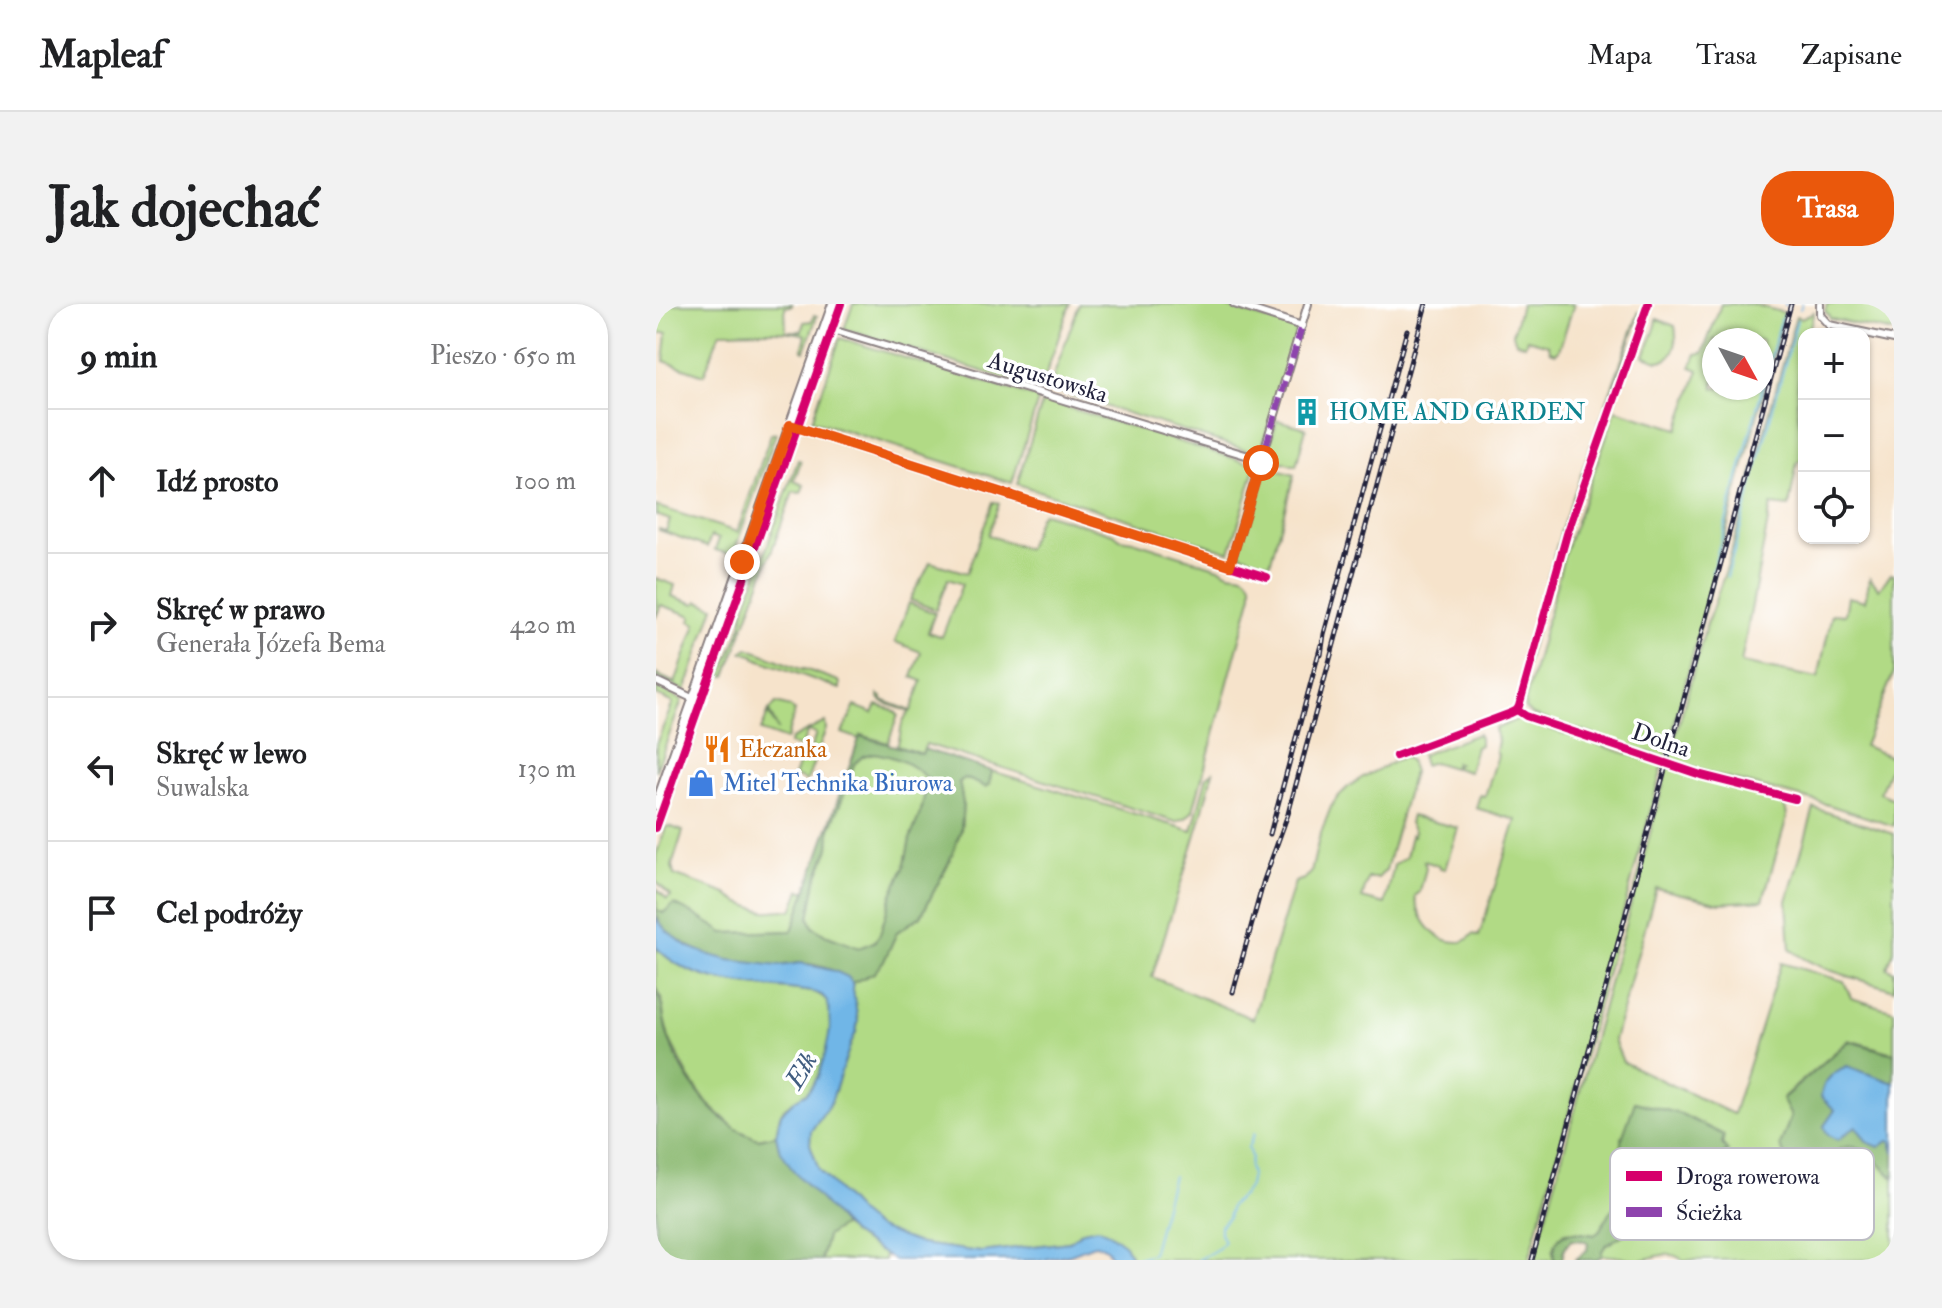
<!DOCTYPE html>
<html lang="pl">
<head>
<meta charset="utf-8">
<style>
  body { margin:0; font-family:"IM FELL Double Pica",serif; background:#f2f2f2; color:#202124 }
  .controls { position:absolute; right:24px; top:24px; display:grid; overflow:hidden; border-radius:16px; box-shadow:0 2px 6px #0004 }
  .controls button { width:72px; height:72px; display:grid; place-items:center; padding:0; border:0; border-bottom:2px solid #e0e0e0; background:#fff; color:#202124; font:40px sans-serif }
  .compass { position:absolute; left:1046px; top:24px; width:72px; height:72px; border-radius:50%; background:#fff; box-shadow:0 2px 6px #0004; rotate:130deg }
  .stop { position:absolute; width:24px; height:24px; margin:-18px; border:6px solid #ea580c; border-radius:50%; background:#fff }
  .stop.end { background:#ea580c; border-color:#fff; box-shadow:0 2px 8px #0008 }
  .list { margin:0; padding:0; list-style:none }
  h2 { display:flex; justify-content:space-between; align-items:center; height:104px; margin:0; padding:0 32px; font-size:34px }
  h2 small { font-size:26px; font-weight:400; color:#757577 }
  .list li { display:grid; grid-template-columns:52px 1fr auto; gap:24px; align-items:center; box-sizing:border-box; height:144px; padding:0 32px; border-top:2px solid #e0e0e0 }
  .list b { display:block; font-size:30px; white-space:nowrap }
  .list p { margin:0; font-size:26px; white-space:nowrap; color:#757577 }
  .list em { font-size:26px; font-style:normal; color:#757577 }
  .icon { flex:none; width:44px; height:44px; fill:none; stroke:currentColor; stroke-width:2; stroke-linecap:round; stroke-linejoin:round }
  .map { position:relative; flex:none; width:1238px; height:956px; overflow:hidden; border-radius:32px }
  header { display:flex; align-items:center; gap:48px; box-sizing:border-box; height:112px; padding:0 40px; background:#fff; border-bottom:2px solid #e0e0e0 }
  header strong { font-size:38px }
  nav { display:flex; gap:44px; margin-inline-start:auto; font-size:28px }
  .intro { display:flex; align-items:center; justify-content:space-between; box-sizing:border-box; height:192px; padding:0 48px }
  h1 { margin:0; font-size:56px }
  .button { padding:20px 36px; border-radius:32px; background:#ea580c; color:#fff; font-size:28px; font-weight:700 }
  main { display:flex; gap:48px; padding:0 48px }
  aside { flex:1; background:#fff; border-radius:32px; box-shadow:0 2px 6px #0004 }
  .map>svg:first-child { display:block }
</style>
</head>
<body>
<header>
<strong>Mapleaf</strong>
<nav><a>Mapa</a><a>Trasa</a><a>Zapisane</a></nav>
</header>
<div class="intro"><h1>Jak dojechać</h1><a class="button">Trasa</a></div>
<main>
<aside>
<h2>9 min<small>Pieszo · 650 m</small></h2>
<ul class="list">
<li><svg class="icon" aria-label="ahead" viewBox="0 0 24 24"><path d="M12 20V5M6 11l6-6 6 6"/></svg><div><b>Idź prosto</b></div><em>100 m</em></li>
<li><svg class="icon" aria-label="right" viewBox="0 0 24 24"><path d="M7 20v-9h11M14 6l5 5-5 5"/></svg><div><b>Skręć w prawo</b><p>Generała Józefa Bema</p></div><em>420 m</em></li>
<li><svg class="icon" aria-label="left" viewBox="0 0 24 24"><path d="M17 20v-9H6M10 6l-5 5 5 5"/></svg><div><b>Skręć w lewo</b><p>Suwalska</p></div><em>130 m</em></li>
<li><svg class="icon" aria-label="arrive" viewBox="0 0 24 24"><path d="M6 21V4h12l-3 4 3 4H6"/></svg><div><b>Cel podróży</b></div></li>
</ul>
</aside>
<div class="map">
<svg width="1238" height="956" viewBox="0 0 1238 956">
  <rect width="100%" height="100%" fill="#fff"/>
  <filter id="ink" filterUnits="userSpaceOnUse"><feTurbulence type="fractalNoise" baseFrequency=".0125" numOctaves="2"/><feDisplacementMap in="SourceGraphic" scale="16" xChannelSelector="R" yChannelSelector="G"/><feConvolveMatrix kernelMatrix="1 2 1 2 8 2 1 2 1" color-interpolation-filters="sRGB"/></filter>
  <filter id="wash" filterUnits="userSpaceOnUse"><feTurbulence type="fractalNoise" baseFrequency=".006" numOctaves="4" result="noise"/><feDisplacementMap in="SourceGraphic" scale="32" xChannelSelector="R" yChannelSelector="G"/><feGaussianBlur stdDeviation="1.8" result="paint"/><feColorMatrix in="noise" values="0 0 0 0 0 0 0 0 0 0 0 0 0 0 0 0 0 1.4 0 .05"/><feComposite in="paint" operator="in"/></filter>
  <g filter="url(#wash)">
    <rect width="100%" height="100%" fill="#f6e3cb"/>
    <g fill="#b1da85" stroke="#6a7e60" stroke-width="2" fill-rule="evenodd">
      <path d="M0 0H136V2L129 3 130 27H146L148 18 156 17 158 11 161 12 149 47 146 46 150 31C127 24 90 28 64 28L48 71 8 57 11 29H0Z"/>
      <path d="M197 0H414L385 85 188 25Z"/>
      <path d="M423 0H561L641 25 604 150 393 85Z"/>
      <path d="M865 0H918L903 46 900 49 894 47 893 41 871 35 869 41 860 38 857 30Z"/>
      <path d="M1065 0H1096L1129 9 1009 454 877 411 870 405 869 398 909 248 960 106 1022 125 1043 66 1035 63 1040 50 1047 49ZM1058 36H1106V84H1058Z"/>
      <path d="M1171 0H1238V28L1175 15 1169 7Z"/>
      <path d="M983 7V12L907 228 869 365 866 367 905 227Z"/>
      <path d="M1158 8 1152 30H1148C1148 52 1141 73 1141 95 1141 115 1148 134 1148 154L1141 158 1133 203 1115 201 1085 359 1162 374 1176 310 1189 311 1192 293 1209 297 1214 274 1223 285 1235 270 1238 271V368L1208 442 1238 454 1224 489 1238 495V522L1160 497 1055 470 1013 455 1050 322 1071 263 1140 12 1145 14Z"/>
      <path d="M1001 15 1019 22C1021 35 1021 47 1010 56L1002 57 988 52C992 39 1000 28 1001 15Z"/>
      <path d="M184 34 381 94 382 97 356 179 156 116Z"/>
      <path d="M387 96 600 161 574 248 361 180Z"/>
      <path d="M621 116 650 124 640 162 610 153Z"/>
      <path d="M120 129 77 251 59 246 63 235 55 232 51 243 3 226V225L10 227 14 216 0 211V202L81 228 115 130Z"/>
      <path d="M142 156 145 157 138 177 148 181 145 189 137 188 70 372 65 371 86 321 87 310Z"/>
      <path d="M607 162 638 171 614 260 581 249Z"/>
      <path d="M337 198 343 200 332 231 371 245 383 213 386 209 391 210 458 230 464 235 477 237 566 265C573 272 581 268 589 272 592 274 593 277 596 279V290L537 507 530 514 520 518 270 440 266 450 241 442C247 428 242 418 254 408L226 398 223 394V391L226 393V396L255 407 266 377 256 373 265 348 239 338 253 299 279 309 272 328 286 333 306 280 292 275 280 306 254 296C260 282 269 272 274 258L311 269Z"/>
      <path d="M0 274 19 281 16 292 40 300 42 297 58 303 29 387 0 373V370L19 379 40 320 34 317 36 313 33 311 5 301 0 313Z"/>
      <path d="M92 344 147 366 148 365 183 377 184 380V385L99 354V352L86 348Z"/>
      <path d="M2 384 26 396 0 467V440L17 399 0 391Z"/>
      <path d="M120 399 134 403 139 407 130 436 105 427 112 409 122 426 113 407Z"/>
      <path d="M221 401 237 406 242 411 232 439 205 431 203 435 186 429 199 402 217 409Z"/>
      <path d="M862 415 1007 461 873 956H476C470 932 447 932 427 927L413 938 325 948 265 940 231 928 220 923 207 913 163 866 154 840 155 827 175 798 195 739 200 728 202 717 196 679 218 669 229 655 241 628 265 612 293 558 305 526 307 499 303 478 309 474 333 481 336 467 536 527 551 472 557 468 543 520 496 673 597 715 639 578 648 575 655 569 663 534 675 503 681 494 692 483 707 473 747 453 753 456 757 468 730 566 722 574H712L706 594 729 600 738 561 750 553 755 531 757 532 758 527 753 519 755 512 802 524 789 565H784V562L768 557 770 564 764 588 759 592C762 611 774 633 793 637 804 639 810 639 817 630L823 632 860 516 820 504 824 491 829 492 842 451 840 448 842 436 839 425Z"/>
      <path d="M169 418 170 425 151 477 138 472 148 445 154 447 160 430 152 427 145 443 133 440 135 435Z"/>
      <path d="M822 430 824 434V441L820 443 813 468 799 464 800 460H804L799 458 797 464 777 458 768 461 765 451Z"/>
      <path d="M218 449C239 452 258 461 273 475L265 507 254 535 248 564 236 590 224 630 218 638 203 644 169 631 157 623 153 614 160 576 173 544 174 525 189 488 198 460 207 452Z"/>
      <path d="M1012 463 1060 480 1120 495C1129 499 1130 504 1131 513L1107 596 1064 599 1000 584 958 736 967 758 1077 810 1125 659 1188 677 1195 694 1238 707V749L1193 736 1126 794 1135 812 1124 842 1167 868C1170 863 1173 855 1177 850 1199 827 1223 861 1238 874V956H1027C1013 945 999 954 984 956 970 956 959 950 946 952V947L949 942 973 927 1021 884 1072 847 1066 840 1067 831 1025 810 964 870 966 888 962 900 954 908 943 928 939 931 919 928 908 929 897 946 898 956H878Z"/>
      <path d="M1158 504 1238 530V647L1231 664 1238 667V686C1208 676 1156 665 1134 645L1131 597Z"/>
      <path d="M13 522 27 527 16 562 18 571 71 590C79 599 97 604 109 607 118 608 126 604 136 607L144 586 150 588 136 627 68 629 38 610 7 609 1 606 0 584 11 595 15 592 0 577V551L10 523Z"/>
      <path d="M0 643C39 685 104 679 156 688 162 690 168 692 171 698 181 718 167 773 151 788 144 795 133 799 126 807 122 813 122 824 120 831L101 835 80 825 52 800 33 773 13 734 8 714 6 696 0 682Z"/>
      <path d="M187 921 195 929 229 951 228 956H165L171 932Z"/>
    </g>
    <g fill="#8cba72" stroke="#576e56" stroke-width="2" fill-rule="evenodd">
      <path d="M204 432 266 450 268 445 336 467 333 481 330 483 309 474 303 478 307 499 305 526 293 558 265 612 241 628 229 655 218 669 196 679C188 667 159 660 145 659 136 659 128 662 120 662 86 659 46 655 19 633 8 625 0 617 0 603L1 606 7 609 18 600 38 610 68 629 136 627ZM218 449C239 452 258 461 272 475L265 507 254 535 248 564 236 590 224 630 218 638 203 644 169 631 157 623 153 614 160 576 173 544 174 524 189 488 198 460 207 452Z"/>
      <path d="M0 682C7 699 7 718 13 736 27 772 55 814 90 830 91 830 101 835 102 835 107 835 115 832 120 831L123 844 187 921 171 932 165 956H0Z"/>
      <path d="M1193 737 1238 750V779L1191 762 1175 801 1179 806 1168 822 1189 831 1196 823 1200 822 1211 838 1223 842 1232 837H1235L1238 849V874C1223 861 1201 829 1179 849 1171 856 1167 868 1160 876 1138 869 1133 862 1124 842L1135 812 1126 795Z"/>
      <path d="M979 798 1025 810 1068 831 1066 840 1072 847 1021 884 973 927 949 942 946 947V952L940 956H919L931 946 932 939 929 937 915 936 908 945 906 956H898C896 924 915 928 938 931L943 928 954 908 962 900 966 888 964 870 965 837Z"/>
    </g>
    <g fill="#70b6e7" stroke="#496c91" stroke-width="2">
      <path d="M0 614 10 626 31 642 54 651 73 656 123 662 144 659 179 667 192 673 196 679 202 717 200 728 195 739 175 798 155 827 154 840 163 866 207 913 220 923 265 940 325 948 413 938 427 927 441 924 453 929 469 941 476 956H456L451 946 445 942 438 941 415 950 386 956H238L195 929 136 865 123 844 120 831 125 809 140 795 151 789 162 773 169 750 174 726 173 707 171 698 166 691 156 688C104 679 39 685 0 643Z"/>
      <path d="M1191 762 1238 779V849L1235 837H1232L1223 843 1211 838 1200 822 1182 836C1174 833 1170 830 1168 822L1179 806 1165 793C1166 777 1177 768 1191 762Z"/>
    </g>
    <g fill="none" stroke-linecap="round" stroke-linejoin="round">
      <g stroke="#70b6e7" stroke-width="2">
        <path d="M1129 1V0"/>
        <path d="M1144 5 1146 0"/>
        <path d="M1056 269 1126 12"/>
        <path d="M1071 273 1141 16"/>
        <path d="M475 956 496 950 517 872"/>
        <path d="M542 956 563 944 568 937 564 930V922L572 914 575 901 587 891 593 882 595 871 593 863 595 853 592 844 598 830"/>
      </g>
    </g>
  </g>
  <g filter="url(#ink)">
    <g fill="none" stroke-linecap="round" stroke-linejoin="round">
      <g stroke="#8c8283" stroke-width="10">
        <g id="street">
          <path d="M578 0 646 22"/>
          <path d="M1164 0V11L1173 21 1238 35"/>
          <path d="M173 25 606 156"/>
          <path d="M138 122 611 273"/>
          <path d="M574 261 652 0"/>
          <path d="M0 377 40 396"/>
          <path d="M861 406 870 412 1045 471 1139 495"/>
          <path d="M740 452 855 409 861 406 863 402 911 230 992 0"/>
        </g>
      </g>
      <g stroke="#8c8283" stroke-width="12">
        <g id="secondary">
          <path d="M0 501 177 0"/>
          <path d="M0 524 185 0"/>
        </g>
      </g>
      <use href="#street" stroke="#fff" stroke-width="6"/>
      <use href="#secondary" stroke="#fff" stroke-width="8"/>
      <g stroke="#22223b" stroke-width="5">
        <g id="rail">
          <path d="M665 351 668 330 751 26"/>
          <path d="M614 530 665 341"/>
          <path d="M577 688 608 576 632 510 770 0"/>
          <path d="M876 956 1135 0"/>
        </g>
      </g>
      <use href="#rail" stroke="#fff" stroke-width="2" stroke-dasharray="6" stroke-linecap="butt"/>
      <path stroke="#8e44ad" stroke-width="6" stroke-dasharray="12 6" stroke-linecap="butt" d="M574 261 646 22"/>
      <g stroke="#fff" stroke-width="13">
        <g id="cycleway">
          <path d="M134 121 611 273"/>
          <path d="M861 406 870 412 1045 471 1139 495"/>
          <path d="M740 452 855 409 861 406 863 402 911 230 992 0"/>
          <path d="M0 524 185 0"/>
        </g>
      </g>
      <use href="#cycleway" stroke="#d6006c" stroke-width="8"/>
    </g>
  </g>
  <g fill="none" stroke-linecap="round" stroke-linejoin="round" filter="url(#ink)">
    <path stroke="#ea580c" stroke-width="10" d="M86 258 134 121 574 261 605 159"/>
  </g>
  <defs>
    <g id="building-bare" transform="scale(2.16)"><path d="M-4-6H4V6H1V3H-1V6H-4ZM-2.5-4.3h1.7v1.8h-1.7ZM.8-4.3h1.7v1.8H.8ZM-2.5-1h1.7V.8h-1.7ZM.8-1h1.7V.8H.8Z" fill="#0f9aa8" stroke="#fff" stroke-width="2.5" paint-order="stroke"/></g>
    <g id="restaurant-bare" transform="scale(2.16)"><path d="M-5-6h1v4h1v-4h1v4h1v-4h1v5L-1.5 .5V6h-2V.5L-5-1ZM5-6V6H3V1.5H1.5Q1.5-4 5-6Z" fill="#e8710a" stroke="#fff" stroke-width="2.5" paint-order="stroke"/></g>
    <g id="shop-bare" transform="scale(2.16)"><path d="M-5-2.5h2.3a2.7 3.5 0 0 1 5.4 0H5L5.5 6h-11ZM-1.5-2.5h3a1.5 2.3 0 0 0-3 0Z" fill="#3f7fe0" stroke="#fff" stroke-width="2.5" paint-order="stroke"/></g>
  </defs>
  <g fill-rule="evenodd">
    <use href="#building-bare" x="651" y="108"/>
    <use href="#restaurant-bare" x="61" y="445"/>
    <use href="#shop-bare" x="45" y="479"/>
  </g>
  <g text-anchor="middle" stroke-width="7" stroke-linejoin="round" paint-order="stroke">
    <g font-size="24" fill="#22223b" stroke="#fff">
      <text transform="translate(392 73) rotate(17)" y="8">Augustowska</text>
      <text transform="translate(1005 436) rotate(19)" y="8">Dolna</text>
    </g>
    <g font-size="24" fill="#0d838f" stroke="#fff" text-anchor="start">
      <text x="673" y="116">HOME AND GARDEN</text>
    </g>
    <g font-size="24" fill="#c56008" stroke="#fff" text-anchor="start">
      <text x="83" y="453">Ełczanka</text>
    </g>
    <g font-size="24" fill="#366cbe" stroke="#fff" text-anchor="start">
      <text x="67" y="487">Mitel Technika Biurowa</text>
    </g>
    <g font-size="26" font-style="italic" fill="#415d80" stroke="#fff">
      <text transform="translate(145 766) rotate(-60)" y="9">Ełk</text>
    </g>
  </g>
  <rect x="954" y="844" width="264" height="92" rx="12" fill="#fff" stroke="#bdbdc4" stroke-width="2"/>
  <rect x="970" y="867" width="36" height="10" fill="#d6006c"/>
  <rect x="970" y="903" width="36" height="10" fill="#8e44ad"/>
  <g font-size="22" fill="#22223b">
    <text x="1020" y="880">Droga rowerowa</text>
    <text x="1020" y="916">Ścieżka</text>
  </g>
</svg>
<div class="controls">
<button>+</button>
<button>−</button>
<button><svg class="icon" aria-label="locate" viewBox="0 0 24 24"><circle cx="12" cy="12" r="6"/><path d="M12 2v4M12 18v4M2 12h4M18 12h4"/></svg></button>
</div>
<svg class="compass" viewBox="-18 -18 36 36"><path d="M0-13l5 13h-10z" fill="#e53935"/><path d="M0 13l5-13h-10z" fill="#757577"/></svg>
<div class="stop" style="left:605px;top:159px"></div>
<div class="stop end" style="left:86px;top:258px"></div>
</div>
</main>
</body>
</html>
